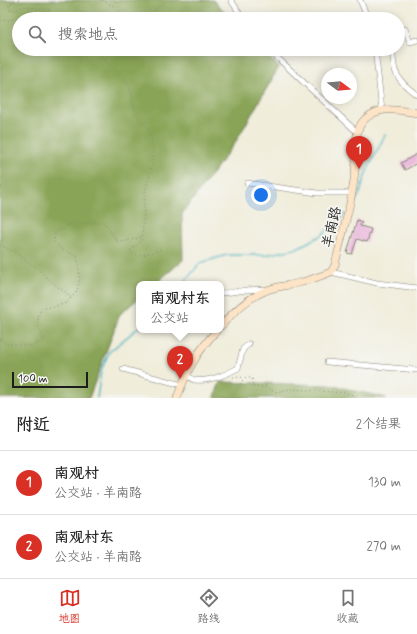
<!DOCTYPE html>
<html lang="zh">
<head>
<meta charset="utf-8">
<style>
  body { margin:0; font-family:Mynerve,"LXGW WenKai TC",sans-serif; background:#f6f6f6; color:#222 }
  .compass { position:absolute; left:321px; top:68px; width:36px; height:36px; border-radius:50%; background:#fff; box-shadow:0 2px 10px #0003; rotate:106deg }
  .scale { position:absolute; left:12px; bottom:10px; width:76px; box-sizing:border-box; padding-left:4px; border:2px solid #1c1c1c; border-top:0; font-size:11px; line-height:14px; white-space:nowrap; color:#1c1c1c; -webkit-text-stroke:3px #f6f6f2; paint-order:stroke }
  .you { position:absolute; left:261px; top:195px; width:14px; height:14px; margin:-10px; border:3px solid #fff; border-radius:50%; background:#1a73e8; box-shadow:0 0 0 6px #1a73e833 }
  .badge { display:grid; place-items:center; width:26px; height:26px; border-radius:50%; background:#d93025; color:#fff; font-size:13px; font-weight:700 }
  .pin { position:absolute; translate:-50% -33px; filter:drop-shadow(0 1px 2px #0008) }
  .pin::after { content:''; position:absolute; top:21px; width:14px; height:12px; background:inherit; clip-path:polygon(0 0,100% 0,50% 100%) }
  .popup { position:absolute; left:136px; top:281px; width:88px; height:52px; box-sizing:border-box; display:grid; place-content:center; border-radius:8px; background:#fff; filter:drop-shadow(0 1px 3px #0005); font-size:13px; white-space:nowrap; color:#767676 }
  .popup b { font-size:15px; color:#222 }
  .popup::after { content:''; position:absolute; left:50%; top:100%; margin-left:-8px; border:8px solid transparent; border-top-color:#fff }
  .list { margin:0; padding:0; list-style:none }
  h2 { display:flex; justify-content:space-between; align-items:center; height:52px; margin:0; padding:0 16px; font-size:17px }
  h2 small { font-size:13px; font-weight:400; color:#767676 }
  .list li { display:grid; grid-template-columns:26px 1fr auto; gap:12px; align-items:center; box-sizing:border-box; height:64px; padding:0 16px; border-top:1px solid #e0e0e0 }
  .list b { display:block; font-size:15px; white-space:nowrap }
  .list p { margin:0; font-size:13px; white-space:nowrap; color:#767676 }
  .list em { font-size:13px; font-style:normal; color:#767676 }
  .icon { flex:none; width:22px; height:22px; fill:none; stroke:currentColor; stroke-width:2; stroke-linecap:round; stroke-linejoin:round }
  .map { position:relative; flex:none; width:417px; height:398px; overflow:hidden }
  .search { position:absolute; background:#fff; box-shadow:0 2px 10px #0003; left:12px; right:12px; top:12px; height:44px; display:flex; align-items:center; gap:10px; box-sizing:border-box; padding:0 14px; border-radius:22px; color:#767676; font-size:15px }
  .sheet { height:180px; background:#fff }
  nav { display:flex; justify-content:space-around; align-items:center; box-sizing:border-box; height:56px; border-top:1px solid #e0e0e0; background:#fff; font-size:11px; color:#767676 }
  nav a { display:grid; justify-items:center; gap:2px }
  nav .on { color:#d93025 }
  .map>svg:first-child { display:block }
</style>
</head>
<body>
<div class="map">
<svg width="417" height="398" viewBox="0 0 417 398">
  <rect width="100%" height="100%" fill="#f6f6f2"/>
  <filter id="ink" filterUnits="userSpaceOnUse"><feTurbulence type="fractalNoise" baseFrequency=".025" numOctaves="2"/><feDisplacementMap in="SourceGraphic" scale="8" xChannelSelector="R" yChannelSelector="G"/><feConvolveMatrix kernelMatrix="1 2 1 2 8 2 1 2 1" color-interpolation-filters="sRGB"/></filter>
  <filter id="wash" filterUnits="userSpaceOnUse"><feTurbulence type="fractalNoise" baseFrequency=".012" numOctaves="4" result="noise"/><feDisplacementMap in="SourceGraphic" scale="16" xChannelSelector="R" yChannelSelector="G"/><feGaussianBlur stdDeviation="0.9" result="paint"/><feColorMatrix in="noise" values="0 0 0 0 0 0 0 0 0 0 0 0 0 0 0 0 0 1.4 0 .05"/><feComposite in="paint" operator="in"/></filter>
  <g filter="url(#wash)">
    <rect width="100%" height="100%" fill="#f0eddb"/>
    <g fill="#89a456" stroke="#526039">
      <path d="M0 0H213L232 19H19V49H261L279 67 235 143 182 214 183 260 155 284H139V298L120 314 89 398H0Z"/>
      <path d="M220 382 330 385 387 398H214Z"/>
    </g>
    <g fill="none" stroke-linecap="round" stroke-linejoin="round">
      <g stroke="#46b1c4" stroke-width="1.5">
        <path d="M351 209 360 193 366 173 385 135"/>
        <path d="M183 284 200 263 227 255H265L295 249 322 235 345 214"/>
        <path d="M97 398 101 371 109 352 139 327"/>
      </g>
    </g>
    <g id="blocks">
      <g fill="#e8afd7">
        <path d="M417 154V163L405 170 401 163Z"/>
        <path d="M357 220 362 222 360 226 371 229 367 242 357 239 352 254 347 253Z"/>
      </g>
    </g>
  </g>
  <g filter="url(#ink)">
    <use href="#blocks" fill-opacity="0" stroke="#86847c" stroke-width="1"/>
    <g fill="none" stroke-linecap="round" stroke-linejoin="round">
      <g stroke="#86847c" stroke-width="6">
        <g id="street">
          <path d="M231 0 243 19"/>
          <path d="M360 0 368 19"/>
          <path d="M398 29H405L410 42 417 40"/>
          <path d="M268 49 357 132"/>
          <path d="M375 49 382 110"/>
          <path d="M393 49C392 73 398 81 417 95"/>
          <path d="M247 183 317 193H351"/>
          <path d="M331 272 377 283 417 288"/>
          <path d="M221 293C236 293 252 287 267 290"/>
          <path d="M327 362 417 370"/>
          <path d="M123 369 182 385"/>
          <path d="M186 375C188 376 191 379 194 380 208 382 226 375 238 368L243 349 249 344"/>
        </g>
      </g>
      <g stroke="#86847c" stroke-width="8">
        <g id="secondary">
          <path d="M221 326C233 312 248 298 265 291 275 286 288 286 299 283 310 280 321 276 331 272L335 265C343 230 355 193 356 157 357 143 354 130 365 119 380 105 398 110 417 113"/>
          <path d="M177 398C187 370 197 352 217 330"/>
        </g>
      </g>
      <g stroke="#86847c" stroke-width="1" stroke-dasharray="1 3" stroke-linecap="butt">
        <path d="M19 0 14 1 9 5 10 10H15L25 6 49 10 52 14"/>
        <path d="M102 0 112 5 127 17 148 16 167 0"/>
        <path d="M0 21 24 18 38 13 52 14 66 19"/>
        <path d="M93 49 121 75 130 88 136 114 146 126 151 136 153 149 152 166 145 192 142 240 130 251C138 259 153 252 162 249"/>
        <path d="M0 245 11 250 36 267 53 283 71 297"/>
        <path d="M0 339 8 344 33 346 44 339C37 326 36 322 41 308L53 307 66 303 76 293 80 279 77 256 63 250 54 242 55 233 70 224 104 222 117 241H127L142 237"/>
        <path d="M233 377 252 378 253 387H266L275 392 291 389 347 393 353 395 355 398"/>
        <path d="M232 398 244 378"/>
      </g>
      <use href="#street" stroke="#fff" stroke-width="5"/>
      <use href="#secondary" stroke="#fee4c6" stroke-width="7"/>
    </g>
  </g>
  <g text-anchor="middle" stroke-width="3.5" stroke-linejoin="round" paint-order="stroke">
    <g font-size="14" fill="#1c1c1c" stroke="#f6f6f2">
      <text transform="translate(331 227) rotate(-77)" y="5">羊南路</text>
    </g>
  </g>
</svg>
<svg class="compass" viewBox="-18 -18 36 36"><path d="M0-13l5 13h-10z" fill="#e53935"/><path d="M0 13l5-13h-10z" fill="#767676"/></svg>
<div class="scale">100 m</div>
<div class="you"></div>
<div class="pin badge" style="left:359px;top:169px">1</div>
<div class="pin badge" style="left:180px;top:379px">2</div>
<div class="popup"><b>南观村东</b>公交站</div>
<div class="search"><svg class="icon" aria-label="search" viewBox="0 0 24 24"><circle cx="10" cy="10" r="6"/><path d="M15 15l6 6"/></svg>搜索地点</div>
</div>
<section class="sheet">
<h2>附近<small>2个结果</small></h2>
<ul class="list">
<li><span class="badge">1</span><div><b>南观村</b><p>公交站 · 羊南路</p></div><em>130 m</em></li>
<li><span class="badge">2</span><div><b>南观村东</b><p>公交站 · 羊南路</p></div><em>270 m</em></li>
</ul>
</section>
<nav>
<a class="on"><svg class="icon" aria-label="map" viewBox="0 0 24 24"><path d="M3 6l6-2 6 2 6-2v14l-6 2-6-2-6 2zM9 4v14M15 6v14"/></svg>地图</a>
<a><svg class="icon" aria-label="directions" viewBox="0 0 24 24"><path d="M12 3l9 9-9 9-9-9zM9 14v-3h6M13 9l2 2-2 2"/></svg>路线</a>
<a><svg class="icon" aria-label="saved" viewBox="0 0 24 24"><path d="M7 4h10v16l-5-4-5 4z"/></svg>收藏</a>
</nav>
</body>
</html>
